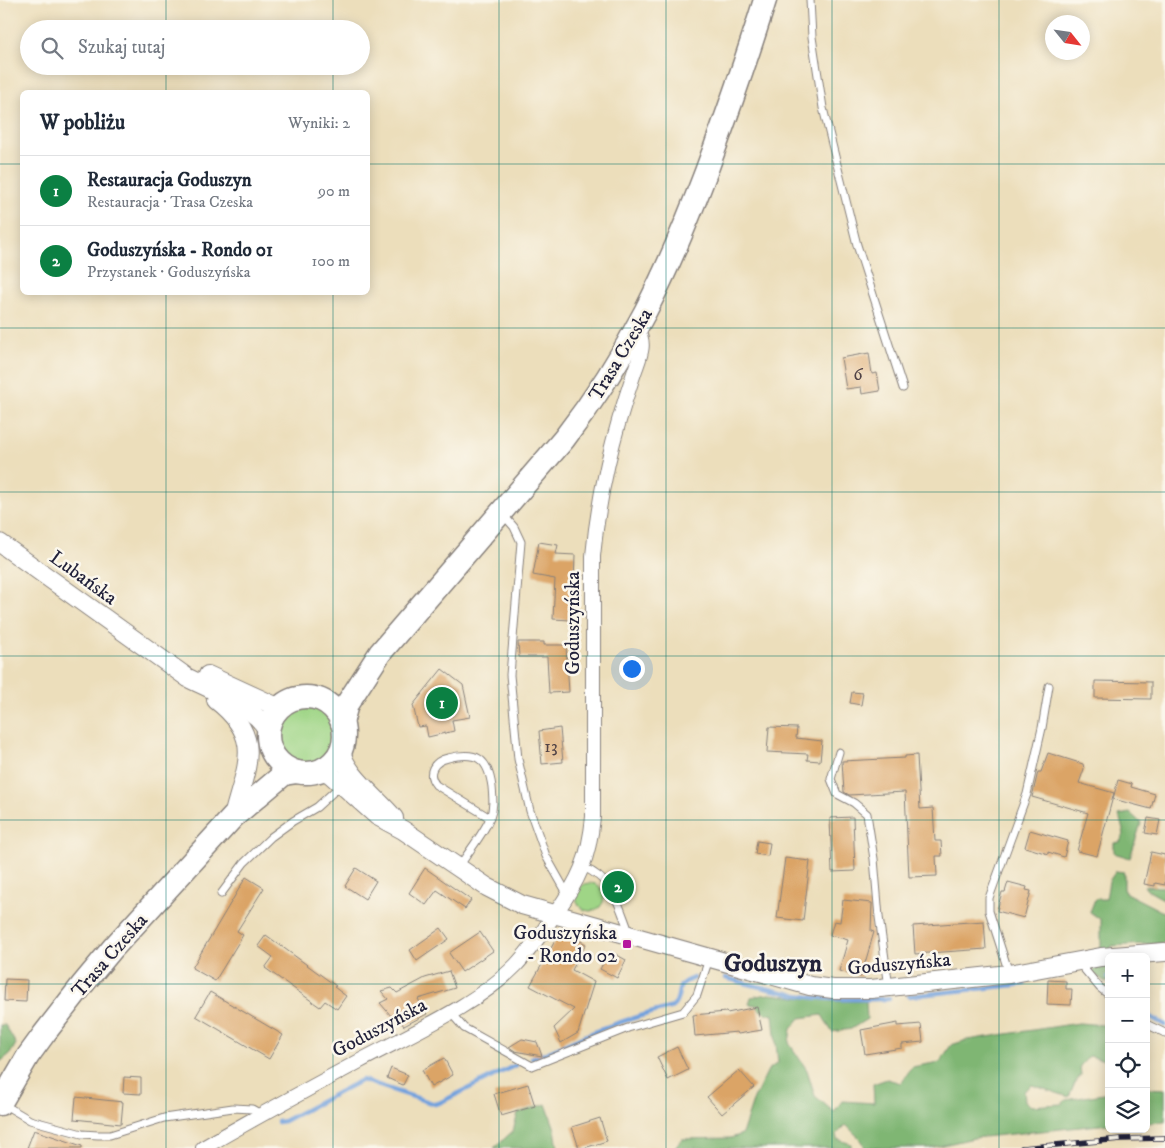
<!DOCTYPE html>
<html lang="pl">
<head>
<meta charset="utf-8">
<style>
  body { margin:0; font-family:"IM FELL DW Pica",serif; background:#f6f6f7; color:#1f2937 }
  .controls { position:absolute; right:15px; bottom:15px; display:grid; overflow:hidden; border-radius:8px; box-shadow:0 2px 12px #0003 }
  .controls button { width:45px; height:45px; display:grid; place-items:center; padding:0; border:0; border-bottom:1px solid #e0e1e3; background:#fff; color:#1f2937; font:25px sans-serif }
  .compass { position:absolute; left:1045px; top:15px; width:45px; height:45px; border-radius:50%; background:#fff; box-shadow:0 2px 12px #0003; rotate:120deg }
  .you { position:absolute; left:631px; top:668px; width:18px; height:18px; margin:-12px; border:4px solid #fff; border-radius:50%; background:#1a73e8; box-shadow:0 0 0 8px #1a73e833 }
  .badge { display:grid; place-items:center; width:32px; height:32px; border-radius:50%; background:#0b8043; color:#fff; font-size:16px; font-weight:700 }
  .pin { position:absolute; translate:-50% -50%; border:2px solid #fff; box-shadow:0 1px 5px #0006 }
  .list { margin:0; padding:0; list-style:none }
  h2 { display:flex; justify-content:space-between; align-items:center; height:65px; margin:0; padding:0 20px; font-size:21px }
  h2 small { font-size:16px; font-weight:400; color:#747a83 }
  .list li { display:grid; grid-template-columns:32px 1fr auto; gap:15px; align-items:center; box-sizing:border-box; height:70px; padding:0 20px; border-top:1px solid #e0e1e3 }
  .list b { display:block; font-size:19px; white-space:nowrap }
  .list p { margin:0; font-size:16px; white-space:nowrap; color:#747a83 }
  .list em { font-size:16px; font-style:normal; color:#747a83 }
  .icon { flex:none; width:28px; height:28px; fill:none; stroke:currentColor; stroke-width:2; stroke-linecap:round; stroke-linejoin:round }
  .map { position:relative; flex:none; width:1165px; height:1148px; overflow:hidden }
  .search { position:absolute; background:#fff; box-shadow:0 2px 12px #0003; left:20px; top:20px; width:350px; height:55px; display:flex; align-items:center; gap:12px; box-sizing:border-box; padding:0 18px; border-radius:28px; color:#747a83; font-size:19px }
  .panel { position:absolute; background:#fff; box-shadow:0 2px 12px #0003; left:20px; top:90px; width:350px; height:205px; border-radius:8px }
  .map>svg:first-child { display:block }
</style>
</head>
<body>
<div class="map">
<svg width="1165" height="1148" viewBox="0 0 1165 1148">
  <rect width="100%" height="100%" fill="#fbf7ec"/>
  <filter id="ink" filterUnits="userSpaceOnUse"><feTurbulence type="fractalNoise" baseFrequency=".02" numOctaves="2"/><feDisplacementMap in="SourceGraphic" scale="10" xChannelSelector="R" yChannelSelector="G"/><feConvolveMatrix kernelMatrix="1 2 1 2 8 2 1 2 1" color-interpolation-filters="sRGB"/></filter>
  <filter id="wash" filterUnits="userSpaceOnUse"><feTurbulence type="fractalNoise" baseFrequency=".0096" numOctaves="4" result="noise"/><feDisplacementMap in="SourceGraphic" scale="20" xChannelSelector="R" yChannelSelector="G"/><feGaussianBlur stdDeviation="1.12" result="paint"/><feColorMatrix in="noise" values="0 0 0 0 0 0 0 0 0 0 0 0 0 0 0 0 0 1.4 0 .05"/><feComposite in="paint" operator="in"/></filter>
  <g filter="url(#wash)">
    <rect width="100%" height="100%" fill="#ecdebb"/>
    <g fill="#9fd586" stroke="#607c60">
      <circle cx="306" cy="734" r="29"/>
      <circle cx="590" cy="897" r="14"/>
    </g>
    <g fill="#7fb673" stroke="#506c57">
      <path d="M1130 813 1141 823 1130 858 1114 853V843L1120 842 1124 834 1119 815Z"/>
      <path d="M1116 871 1124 872V892L1165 913V941L1164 943 1112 946 1106 962 1109 964V982L1104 981 1093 973 1101 945V920L1090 912 1095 899H1106L1109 881Z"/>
      <path d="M1144 886 1165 887V900L1147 890Z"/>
      <path d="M769 994 833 1001H866L867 1019 851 1029 832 1032 822 1015 800 1018 791 1029 789 1043 807 1070 815 1096 834 1112 842 1101 874 1103 873 1084 887 1079 901 1083 912 1067 940 1062 951 1045 967 1040 1079 1023 1104 1025 1109 1030V1061L1089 1056 1080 1066 1081 1075 1075 1083 1069 1097 1032 1085 1024 1091 1025 1101 1031 1106 1061 1104 1066 1100 1109 1093V1124L974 1138 930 1148H865L862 1141 846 1125 836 1135 837 1139 851 1144V1148H675L682 1139 731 1138 742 1134 753 1101 768 1070 778 1063 773 1015 762 1012 756 1005 749 1004 751 997Z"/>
      <path d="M0 1025H5L16 1044 10 1054 0 1062Z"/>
      <path d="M1146 1088 1165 1089V1122L1146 1123Z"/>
      <path d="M546 1104 555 1129 558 1148H494L513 1131 518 1113Z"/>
    </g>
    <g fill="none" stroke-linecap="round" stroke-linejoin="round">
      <g stroke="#73a2dd" stroke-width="4.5">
        <path d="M1108 977H1109"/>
        <path d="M726 978C752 985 778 992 804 996 832 1001 861 999 889 999"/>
        <path d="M909 996 1024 984"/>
        <path d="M1146 1014 1165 1025"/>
        <path d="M532 1058C554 1052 573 1040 594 1032 620 1021 646 1014 673 1007 684 994 671 985 694 978"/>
        <path d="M278 1122 284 1121 362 1080 435 1104 439 1103 516 1065"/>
      </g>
    </g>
    <g id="blocks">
      <g fill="#dba466">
        <path d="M869 353 872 374 877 373 880 391 862 394 861 387 846 389 841 358Z"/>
        <path d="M539 542 558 545 556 554 575 555 574 583 571 582V620L553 619 555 579 533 575Z"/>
        <path d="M518 642H544V645H566L569 692 549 693 547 657H519Z"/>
        <path d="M442 669 463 685 470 717 452 720 454 731 428 737 426 726 418 727 413 705Z"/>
        <path d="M1095 681 1151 682V699L1095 698Z"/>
        <path d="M852 692 863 693 861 705 850 703Z"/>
        <path d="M769 727 797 728 796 738 822 741 820 761 807 760 808 754 767 752Z"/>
        <path d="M560 728 563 762 542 764 539 731Z"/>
        <path d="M1048 753 1083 764 1084 769 1079 783 1114 793 1097 856 1077 851 1088 813 1032 797 1038 772H1041Z"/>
        <path d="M917 755 920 809 933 808 935 841H941L942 856H936L937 876 909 877 905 792 849 795 844 792 842 761 905 758V756Z"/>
        <path d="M1118 780 1132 784 1131 787 1155 794 1151 809 1113 799Z"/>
        <path d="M853 817 855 871 832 872 830 818Z"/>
        <path d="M1148 818 1160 820 1157 835 1145 833Z"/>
        <path d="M1030 830 1068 841 1064 857 1048 852V854L1025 847Z"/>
        <path d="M757 841 770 843 768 856 755 854Z"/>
        <path d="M1151 852 1165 855V885L1155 883V886L1144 884Z"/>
        <path d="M785 858 810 861 803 921 777 918Z"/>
        <path d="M356 868 376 881 365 899 345 886Z"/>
        <path d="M425 868 471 900 465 909 437 890 426 905 409 893Z"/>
        <path d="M246 877 264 888 237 931 243 935 215 981 192 968Z"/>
        <path d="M1008 882 1027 887 1026 890 1031 891 1024 918 997 911 1002 892H1005Z"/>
        <path d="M843 900 872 903 871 931 874 932 861 977 839 971 848 940 830 935 834 921 840 922Z"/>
        <path d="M984 921 986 949 915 954 913 926Z"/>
        <path d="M441 928 449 939 417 961 410 950Z"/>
        <path d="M561 930 586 944 572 970 594 982 578 1033 561 1043 554 1028 574 1009 530 986Z"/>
        <path d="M480 932 493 951 462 972 449 953Z"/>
        <path d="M266 935 336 986 334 987 346 996 337 1009 325 1001 320 1007 265 968 273 957 258 946Z"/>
        <path d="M610 951 626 960 617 978 600 969Z"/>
        <path d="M449 971 455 988 418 999 427 1014 404 1026 401 1022 398 1024 380 1003 388 999 381 991 392 988 397 993 425 978Z"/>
        <path d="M5 979 27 980 26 1002 4 1001Z"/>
        <path d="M1048 980 1066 981V989H1072L1071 1005 1047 1004Z"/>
        <path d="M210 992 283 1035 269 1059 196 1016Z"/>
        <path d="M757 1007 762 1030 738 1034 737 1032 695 1036 693 1015 726 1012 727 1013Z"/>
        <path d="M898 1023V1026L921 1024 923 1042 902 1044V1048L865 1054 861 1030Z"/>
        <path d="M522 1039 537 1042 542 1056 515 1051 509 1047Z"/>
        <path d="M677 1047 688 1070 668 1080 657 1057Z"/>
        <path d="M444 1058 453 1075 431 1087 422 1070Z"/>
        <path d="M391 1068 408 1075 403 1085 387 1078Z"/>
        <path d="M739 1070 754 1087 722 1114 707 1097Z"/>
        <path d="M124 1077 141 1078V1094L123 1093Z"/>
        <path d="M528 1084 535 1106 501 1116 494 1094Z"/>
        <path d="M76 1097 123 1102 121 1124 74 1119Z"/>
        <path d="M600 1118 607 1141 584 1148H579L572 1127Z"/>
        <path d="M34 1130 82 1146V1148H27Z"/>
      </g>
    </g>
  </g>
  <g filter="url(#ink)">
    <use href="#blocks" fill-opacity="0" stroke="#87807b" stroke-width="1"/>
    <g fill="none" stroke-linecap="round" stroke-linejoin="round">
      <g stroke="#87807b" stroke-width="9">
        <g id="service">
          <path d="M810 0 812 37 823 108 857 245 903 388"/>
          <path d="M507 519 514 527 521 542 510 675 518 759 530 811 546 856 568 895"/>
          <path d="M839 752 831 779 837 794 854 803 867 814 874 859 879 917 889 987"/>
          <path d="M459 867C468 852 484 833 490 818 494 808 493 798 492 787 488 758 477 751 448 758 434 761 426 773 436 785L490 818"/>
          <path d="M583 867C615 881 618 904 630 934"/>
          <path d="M221 894 244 863 271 837 293 821 317 807 342 784"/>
          <path d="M1079 963 1100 988 1109 995"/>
          <path d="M1009 973 989 911V898L1027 794 1042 728 1049 686"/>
          <path d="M450 1012 464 1028 532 1066 628 1028 683 1012 697 995 709 959"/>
          <path d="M1146 1024 1165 1033"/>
          <path d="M3 1104 30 1120 82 1134 98 1135H110L164 1118 233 1108 252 1109 261 1114"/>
        </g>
      </g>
      <g stroke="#87807b" stroke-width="16">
        <path id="minor" d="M203 1148C254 1118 306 1090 358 1062 408 1035 477 1005 516 965 531 949 543 931 555 914 579 880 589 859 593 817V556C599 491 613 435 634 373 639 358 647 344 637 330"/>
      </g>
      <g stroke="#87807b" stroke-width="20">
        <g id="tertiary">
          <path d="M0 543 188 678C212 690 256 707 268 731"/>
          <path d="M208 675 273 705 280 706"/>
          <path d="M216 700C266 739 245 767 233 817"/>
          <path d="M341 749C343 773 379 799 394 818"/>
          <path d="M316 771 325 772 330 774 377 816 403 830 487 887 522 905 810 986 833 989H871L1009 974 1101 957 1165 952"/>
        </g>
      </g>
      <g stroke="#87807b" stroke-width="25">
        <g id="primary">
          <circle cx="306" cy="735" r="38"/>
          <path d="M342 723 347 704 380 653 564 439C630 354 668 272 706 172 727 115 747 58 765 0"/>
          <path d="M0 1104 28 1056 44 1034 83 984 113 948 233 817 284 774 297 772"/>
        </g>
      </g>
      <use href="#service" stroke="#fff" stroke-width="7"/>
      <use href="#minor" stroke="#fff" stroke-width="14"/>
      <use href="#tertiary" stroke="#fff" stroke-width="18"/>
      <use href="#primary" stroke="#fff" stroke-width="22"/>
      <g stroke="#22223b" stroke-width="5.5">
        <path id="rail" d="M1022 1148 1121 1139 1165 1138"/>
      </g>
      <use href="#rail" stroke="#fbf7ec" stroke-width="4" stroke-dasharray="11" stroke-linecap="butt"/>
    </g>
  </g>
  <path fill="none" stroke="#0f766e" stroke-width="1" stroke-opacity="0.55" d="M166 0V29M333 0V29M499 0V1148M666 0V1148M832 0V1148M999 0V1148M166 66V92M333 66V92M0 164H22M368 164H1165M166 292V1148M333 292V1148M0 328H1165M0 492H1165M0 656H1165M0 820H1165M0 984H1109M1146 984H1165"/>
  <rect fill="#b5179e" stroke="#fbf7ec" stroke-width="2" x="622" y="939" width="10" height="10" rx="2.5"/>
  <g text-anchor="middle" stroke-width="5" stroke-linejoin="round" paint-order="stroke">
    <g font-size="18" fill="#504246">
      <text x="858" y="380">6</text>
      <text x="551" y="752">13</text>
    </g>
    <g font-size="20" fill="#22223b" stroke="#fbf7ec">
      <text transform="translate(620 354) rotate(-59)" y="7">Trasa Czeska</text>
      <text transform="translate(84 577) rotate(36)" y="7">Lubańska</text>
      <text transform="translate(572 623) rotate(-90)" y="7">Goduszyńska</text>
      <text transform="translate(109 955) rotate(-49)" y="7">Trasa Czeska</text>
      <text transform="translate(899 963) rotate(-5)" y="7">Goduszyńska</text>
      <text transform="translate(379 1027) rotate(-28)" y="7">Goduszyńska</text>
    </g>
    <g font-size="20" fill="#22223b" stroke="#fbf7ec" text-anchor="end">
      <text x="617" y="939">Goduszyńska<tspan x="617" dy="23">- Rondo 02</tspan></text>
    </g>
    <g font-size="25" font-weight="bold" fill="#22223b" stroke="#fbf7ec">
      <text x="773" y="971">Goduszyn</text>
    </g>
  </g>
</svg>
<div class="controls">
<button>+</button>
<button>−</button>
<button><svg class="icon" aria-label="locate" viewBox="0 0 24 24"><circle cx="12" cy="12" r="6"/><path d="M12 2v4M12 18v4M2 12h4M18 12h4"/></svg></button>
<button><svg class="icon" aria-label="layers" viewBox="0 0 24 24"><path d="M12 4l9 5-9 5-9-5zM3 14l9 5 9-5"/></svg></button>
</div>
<svg class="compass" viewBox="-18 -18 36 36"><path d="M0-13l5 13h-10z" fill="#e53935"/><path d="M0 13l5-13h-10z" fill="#747a83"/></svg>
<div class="you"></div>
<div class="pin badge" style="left:442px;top:703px">1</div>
<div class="pin badge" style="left:618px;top:887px">2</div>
<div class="search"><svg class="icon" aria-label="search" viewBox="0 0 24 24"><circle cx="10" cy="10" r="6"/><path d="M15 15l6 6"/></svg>Szukaj tutaj</div>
<section class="panel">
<h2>W pobliżu<small>Wyniki: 2</small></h2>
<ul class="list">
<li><span class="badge">1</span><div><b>Restauracja Goduszyn</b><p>Restauracja · Trasa Czeska</p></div><em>90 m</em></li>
<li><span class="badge">2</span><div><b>Goduszyńska - Rondo 01</b><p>Przystanek · Goduszyńska</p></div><em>100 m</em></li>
</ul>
</section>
</div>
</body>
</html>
